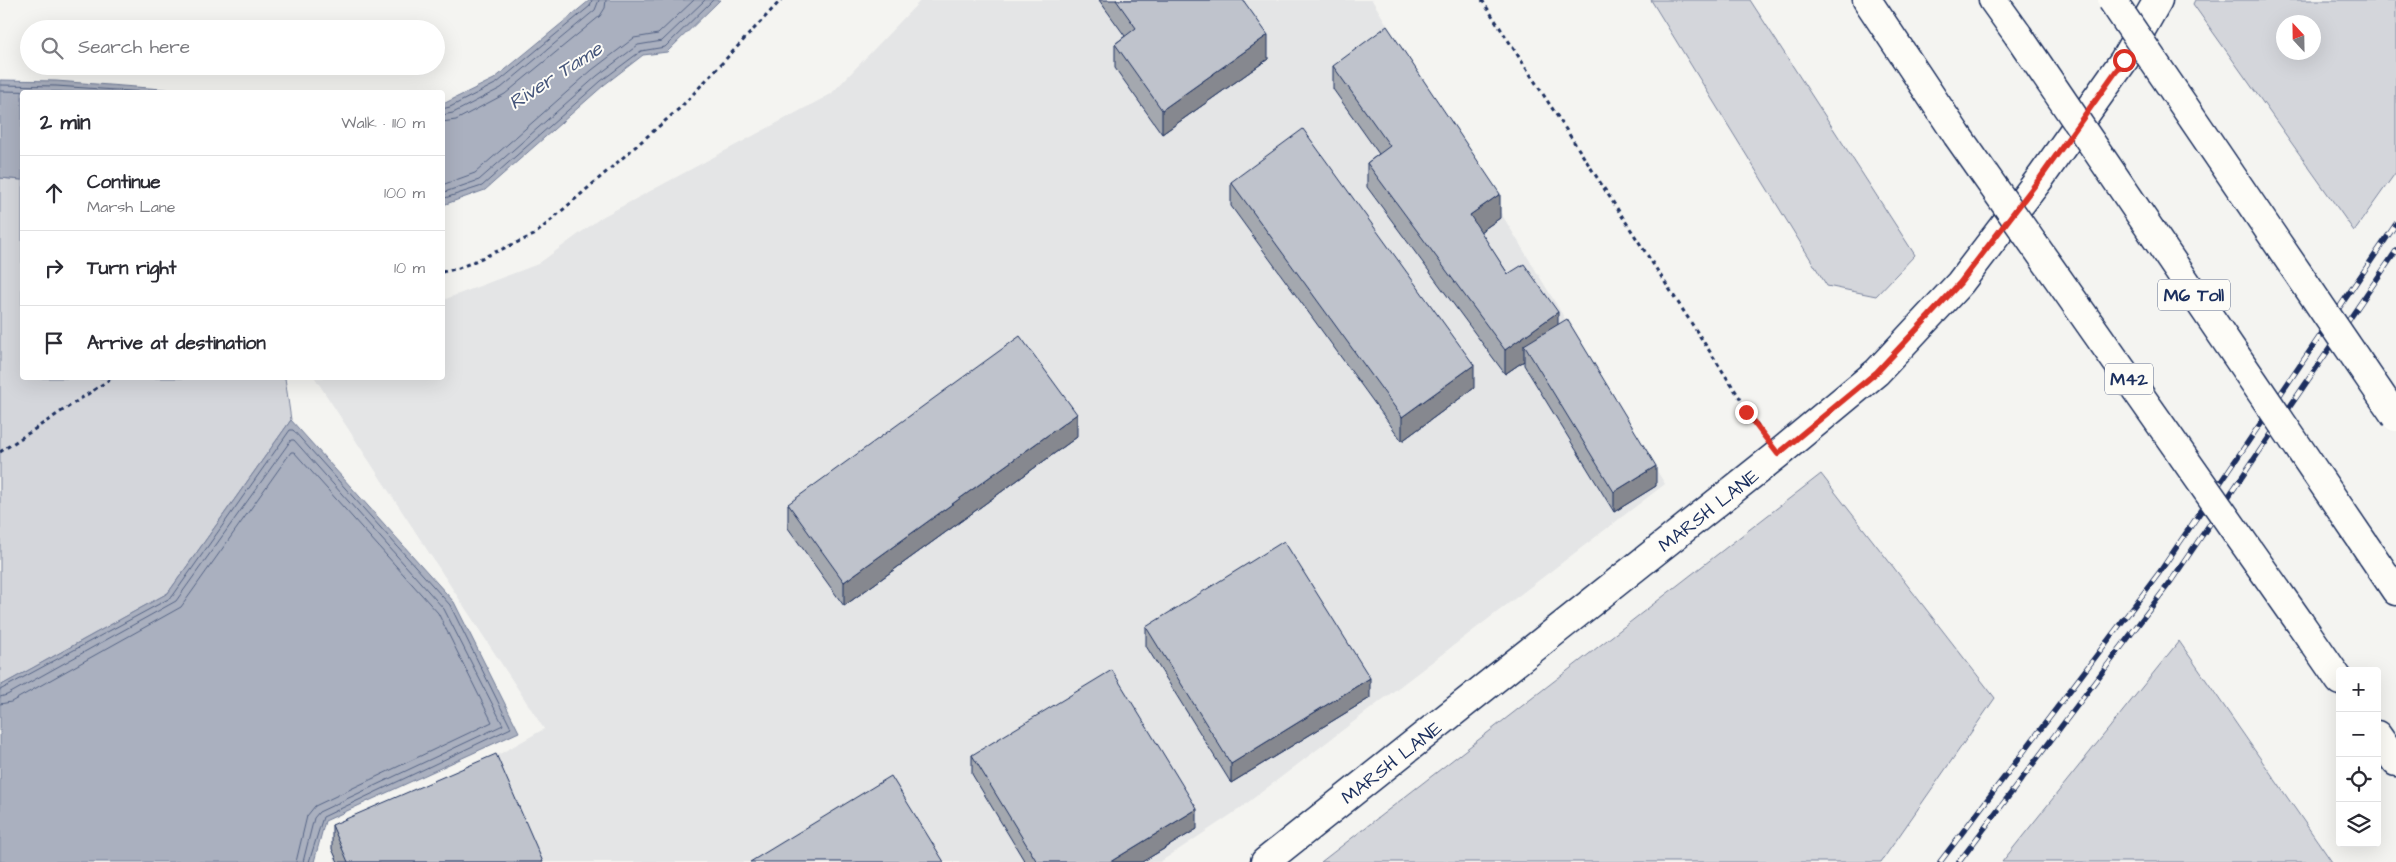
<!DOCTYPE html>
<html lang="en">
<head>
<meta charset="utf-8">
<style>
  body { margin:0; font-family:"Architects Daughter",sans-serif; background:#f2f2f3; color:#2b2b33 }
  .controls { position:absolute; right:15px; bottom:15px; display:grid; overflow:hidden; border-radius:5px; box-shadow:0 5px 20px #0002 }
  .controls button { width:45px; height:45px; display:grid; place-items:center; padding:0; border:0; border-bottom:1px solid #e1e1e2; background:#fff; color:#2b2b33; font:25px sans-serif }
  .compass { position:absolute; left:2276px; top:15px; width:45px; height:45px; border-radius:50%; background:#fff; box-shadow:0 5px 20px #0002; rotate:338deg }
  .stop { position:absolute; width:15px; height:15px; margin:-11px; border:4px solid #d93025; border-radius:50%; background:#fff }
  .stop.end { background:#d93025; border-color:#fff; box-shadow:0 1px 5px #0008 }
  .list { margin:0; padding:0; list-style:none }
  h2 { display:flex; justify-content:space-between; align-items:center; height:65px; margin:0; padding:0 20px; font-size:21px }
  h2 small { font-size:16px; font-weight:400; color:#7c7c81 }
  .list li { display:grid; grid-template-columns:32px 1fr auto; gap:15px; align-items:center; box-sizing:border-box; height:75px; padding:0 20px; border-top:1px solid #e1e1e2 }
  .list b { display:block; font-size:19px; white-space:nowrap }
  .list p { margin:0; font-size:16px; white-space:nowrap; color:#7c7c81 }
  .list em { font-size:16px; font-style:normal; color:#7c7c81 }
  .icon { flex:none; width:28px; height:28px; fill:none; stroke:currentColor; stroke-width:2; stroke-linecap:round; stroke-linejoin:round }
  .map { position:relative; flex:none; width:2396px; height:862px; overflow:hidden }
  .search { position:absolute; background:#fff; box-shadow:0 5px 20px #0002; left:20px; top:20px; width:425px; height:55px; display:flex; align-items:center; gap:12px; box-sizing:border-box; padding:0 18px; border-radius:28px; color:#7c7c81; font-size:19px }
  .panel { position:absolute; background:#fff; box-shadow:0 5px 20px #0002; left:20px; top:90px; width:425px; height:290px; border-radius:5px }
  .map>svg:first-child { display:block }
</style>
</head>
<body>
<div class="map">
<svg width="2396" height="862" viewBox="0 0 2396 862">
  <rect width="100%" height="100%" fill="#f4f4f1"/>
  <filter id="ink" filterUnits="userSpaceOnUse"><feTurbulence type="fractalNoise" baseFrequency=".02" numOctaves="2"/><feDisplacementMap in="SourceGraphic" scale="10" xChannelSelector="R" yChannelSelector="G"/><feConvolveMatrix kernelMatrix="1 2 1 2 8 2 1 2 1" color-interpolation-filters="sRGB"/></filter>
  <g filter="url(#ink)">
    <path fill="#e4e5e6" d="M921 0H1372L1665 484 1238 810 1160 862H335L332 849 544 729 315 378H442L443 300 538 264 602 217 831 94Z"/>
    <g fill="#d4d6db" stroke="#78829c" fill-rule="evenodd">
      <path d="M1651 0H1750L1915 255 1876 296 1827 286Z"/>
      <path d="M2195 0H2396V172L2354 231 2193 4ZM2314 22V52H2284V22Z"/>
      <path d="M0 178 22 180V378H285L291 420 168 593 0 686Z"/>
      <path d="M1821 474 1995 698 1881 862H1321Z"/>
      <path d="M2179 641 2332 862H2002Z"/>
    </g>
    <g fill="#aab0bf" stroke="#717c98">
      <path d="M590 0H720L667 52 643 55 604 85 485 190 443 205V104L494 79Z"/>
      <path d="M0 80 56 81 202 92H22V180L0 178Z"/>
      <path d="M291 420 454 602 519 732 325 821 314 862H0V686L168 593Z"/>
    </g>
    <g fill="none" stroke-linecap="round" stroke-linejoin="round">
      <g stroke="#546385" stroke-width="1">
        <path d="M0 85 56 86 145 92"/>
        <path d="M0 91 62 92"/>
        <path d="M442 109 450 107 497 83 590 6 592 0"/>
        <path d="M442 115 453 113 501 88 595 10 599 0"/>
        <path d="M442 122 456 120 505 94 600 16 605 8 606 0"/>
        <path d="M442 185 475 173 592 70 634 38 658 34 694 0"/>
        <path d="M442 193 479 180 597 76 638 45 662 41 705 0"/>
        <path d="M442 199 482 186 601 81 641 51 665 47 713 0"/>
        <path d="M0 690 172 597 290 430H293L450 605 511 728 323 817 309 862"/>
        <path d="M0 697 7 695 176 601 291 440H294L444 609 503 725 319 812 314 818 303 862"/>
        <path d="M0 704 11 702 181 607 291 452H294L438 613 492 722 315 806 307 816 296 862"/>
      </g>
      <g stroke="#1b2f5e" stroke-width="31">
        <path id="secondary" d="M1265 862 1778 454 1877 372 1960 283 2041 177 2124 60 2158 0"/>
      </g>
      <g stroke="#1b2f5e" stroke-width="31">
        <g id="motorway">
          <path d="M1867 0 1957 135"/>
          <path d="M1993 0 2018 35"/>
          <path d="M2371 554 2396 591"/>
          <path d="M2300 623 2340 681"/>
          <path d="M2377 735 2396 762"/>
        </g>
      </g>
      <g stroke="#1b2f5e" stroke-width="3" stroke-dasharray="4 4" stroke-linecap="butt">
        <path d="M1482 0 1760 429"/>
        <path d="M442 272 459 268 534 235 681 107 781 0"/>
        <path d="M0 452 112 378"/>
      </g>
      <use href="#secondary" stroke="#fdfcf7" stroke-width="28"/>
      <use href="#motorway" stroke="#fdfcf7" stroke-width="28"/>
      <g stroke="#1b2f5e" stroke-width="5.5">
        <g id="rail">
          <path d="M1940 862 2159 573 2396 224"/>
          <path d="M1959 862 2171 581 2396 251"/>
        </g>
      </g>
      <use href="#rail" stroke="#fdfcf7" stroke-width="4" stroke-dasharray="11" stroke-linecap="butt"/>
      <g stroke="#1b2f5e" stroke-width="31" stroke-linecap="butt">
        <g id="motorway-bridge">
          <path d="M2112 0 2396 417"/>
          <path d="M2018 35 2371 554"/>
          <path d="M1957 135 2300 623"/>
        </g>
      </g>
      <use href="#motorway-bridge" stroke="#fdfcf7" stroke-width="28"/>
    </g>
    <g fill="#a4a8af" stroke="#1b2f5e">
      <path d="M1099 0H1243L1268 59 1162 134 1115 68V44L1125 36Z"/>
      <path d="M1333 66 1500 218 1480 232 1508 274 1558 325 1656 486 1614 512 1524 365V361L1505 374 1367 187V163L1379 154 1333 89Z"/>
      <path d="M1231 182 1474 388 1402 441 1231 206Z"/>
      <path d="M1077 437 844 606 788 528V504Z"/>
      <path d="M1146 627 1370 698 1231 783 1146 646Z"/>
      <path d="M972 755 1197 829 1142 862H1025L972 774Z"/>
      <path d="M332 825 543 862H338L332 849Z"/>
    </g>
    <g fill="#86888f" stroke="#1b2f5e">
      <path d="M1268 35V59L1162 134V110Z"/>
      <path d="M1500 194V218L1470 239V215Z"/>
      <path d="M1558 312V336L1524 345V361L1505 374V350Z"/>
      <path d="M1474 365V388L1402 441V417Z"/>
      <path d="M1077 414V437L844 606V582Z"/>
      <path d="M1656 466V486L1614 512V492Z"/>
      <path d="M1370 678V698L1231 783V764Z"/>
      <path d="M1197 809V829L1142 862H1110Z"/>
    </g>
    <g fill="#bfc3cc" stroke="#1b2f5e">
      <path d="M1116 0H1243L1268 35 1162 110 1115 44 1136 28Z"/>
      <path d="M1387 26 1500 194 1470 215 1508 274 1524 264 1558 312 1505 350 1367 163 1390 146 1333 66Z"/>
      <path d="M1303 129 1474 365 1402 417 1231 182Z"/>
      <path d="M1567 319 1656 466 1614 492 1524 345Z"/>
      <path d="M1020 336 1077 414 844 582 788 504Z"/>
      <path d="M1284 541 1370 678 1231 764 1146 627Z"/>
      <path d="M1112 670 1197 809 1110 862H1037L972 755Z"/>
      <path d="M496 754 543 862H348L332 825Z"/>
      <path d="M891 776 944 862H750Z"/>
    </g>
  </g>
  <g fill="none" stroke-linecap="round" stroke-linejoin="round" filter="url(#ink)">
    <path stroke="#d93025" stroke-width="6" d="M1746 412 1778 454 1877 372 1960 283 2041 177 2124 60"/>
  </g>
  <g text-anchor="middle" stroke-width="4" stroke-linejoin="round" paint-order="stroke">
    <g fill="#fdfcf7" stroke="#5f6c8c" stroke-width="1">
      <rect x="2158" y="279.5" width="72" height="31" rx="4"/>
      <rect x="2105" y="363.5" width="48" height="31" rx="4"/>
    </g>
    <g font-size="18" font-weight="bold" fill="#1b2f5e">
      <text x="2194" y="301">M6 Toll</text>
      <text x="2129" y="385">M42</text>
    </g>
    <g font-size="19" fill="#1b2f5e" stroke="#fdfcf7">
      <text transform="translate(1708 510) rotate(-38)" y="7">MARSH LANE</text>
      <text transform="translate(1391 762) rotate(-38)" y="7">MARSH LANE</text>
    </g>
    <g font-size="20" font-style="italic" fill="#46567b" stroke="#fdfcf7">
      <text transform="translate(555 75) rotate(-33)" y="7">River Tame</text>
    </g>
  </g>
</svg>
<div class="controls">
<button>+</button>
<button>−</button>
<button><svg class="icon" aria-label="locate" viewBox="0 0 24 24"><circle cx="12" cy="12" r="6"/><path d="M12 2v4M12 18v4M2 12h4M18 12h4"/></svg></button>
<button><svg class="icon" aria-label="layers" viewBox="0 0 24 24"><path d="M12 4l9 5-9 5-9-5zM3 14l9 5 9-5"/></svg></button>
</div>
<svg class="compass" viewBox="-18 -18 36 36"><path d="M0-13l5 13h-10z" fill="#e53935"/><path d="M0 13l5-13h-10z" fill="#7c7c81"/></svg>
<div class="stop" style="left:2124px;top:60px"></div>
<div class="stop end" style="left:1746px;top:412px"></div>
<div class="search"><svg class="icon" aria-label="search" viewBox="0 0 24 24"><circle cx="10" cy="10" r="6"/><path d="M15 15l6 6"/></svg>Search here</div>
<section class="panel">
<h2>2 min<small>Walk · 110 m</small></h2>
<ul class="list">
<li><svg class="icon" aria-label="ahead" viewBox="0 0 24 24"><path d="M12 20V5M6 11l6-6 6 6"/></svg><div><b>Continue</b><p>Marsh Lane</p></div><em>100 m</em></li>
<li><svg class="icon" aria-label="right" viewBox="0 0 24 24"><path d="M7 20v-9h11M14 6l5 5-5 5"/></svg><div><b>Turn right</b></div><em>10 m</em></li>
<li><svg class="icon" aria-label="arrive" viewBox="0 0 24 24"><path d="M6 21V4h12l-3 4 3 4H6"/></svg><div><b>Arrive at destination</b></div></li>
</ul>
</section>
</div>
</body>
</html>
